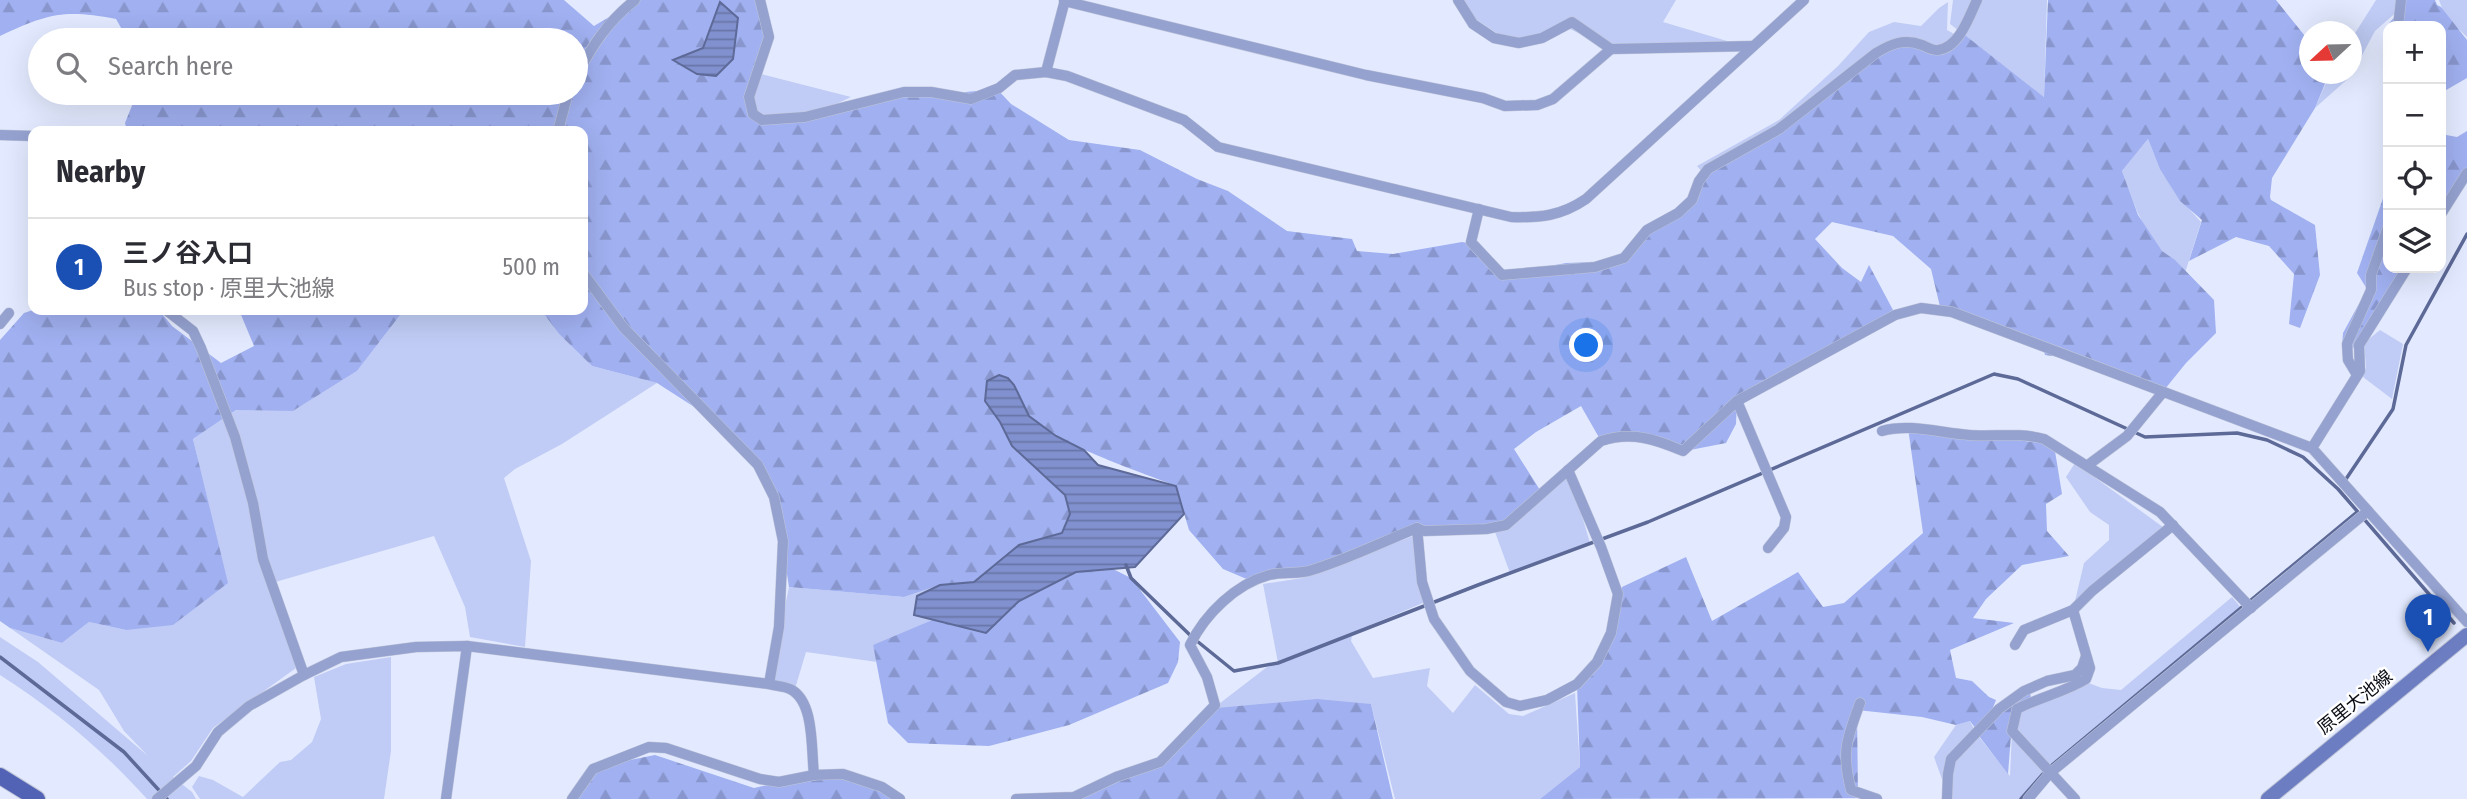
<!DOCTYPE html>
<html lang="en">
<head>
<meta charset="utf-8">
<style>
  body { margin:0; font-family:"Fira Sans Condensed","Noto Sans JP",sans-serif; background:#f7f7f7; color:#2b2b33 }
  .controls { position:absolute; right:21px; top:21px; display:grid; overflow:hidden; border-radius:14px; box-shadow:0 7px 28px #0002 }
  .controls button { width:63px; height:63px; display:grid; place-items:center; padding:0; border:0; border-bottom:2px solid #e1e1e2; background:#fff; color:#2b2b33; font:35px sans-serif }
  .compass { position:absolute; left:2299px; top:21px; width:63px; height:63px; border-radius:50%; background:#fff; box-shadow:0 7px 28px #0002; rotate:248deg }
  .you { position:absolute; left:1587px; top:346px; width:24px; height:24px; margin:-18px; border:5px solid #fff; border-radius:50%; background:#1a73e8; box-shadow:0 0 0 10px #1a73e833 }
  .badge { display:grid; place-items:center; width:46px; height:46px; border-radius:50%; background:#111827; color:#fff; font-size:23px; font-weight:700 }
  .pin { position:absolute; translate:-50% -58px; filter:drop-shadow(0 2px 4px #0008) }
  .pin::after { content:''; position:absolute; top:37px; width:24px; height:21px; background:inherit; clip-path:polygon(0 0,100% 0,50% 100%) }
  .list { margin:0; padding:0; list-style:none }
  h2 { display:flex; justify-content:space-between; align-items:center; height:91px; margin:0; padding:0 28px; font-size:30px }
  h2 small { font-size:23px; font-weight:400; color:#7c7c81 }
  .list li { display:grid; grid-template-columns:46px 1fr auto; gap:21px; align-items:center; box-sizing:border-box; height:98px; padding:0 28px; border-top:2px solid #e1e1e2 }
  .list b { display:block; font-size:26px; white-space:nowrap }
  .list p { margin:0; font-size:23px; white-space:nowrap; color:#7c7c81 }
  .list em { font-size:23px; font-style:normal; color:#7c7c81 }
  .icon { flex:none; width:38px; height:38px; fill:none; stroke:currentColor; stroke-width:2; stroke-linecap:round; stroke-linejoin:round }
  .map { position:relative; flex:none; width:2467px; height:799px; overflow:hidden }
  .search { position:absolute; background:#fff; box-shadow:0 7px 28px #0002; left:28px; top:28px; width:560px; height:77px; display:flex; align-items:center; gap:18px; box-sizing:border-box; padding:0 24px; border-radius:38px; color:#7c7c81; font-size:26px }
  .panel { position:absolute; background:#fff; box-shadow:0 7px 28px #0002; left:28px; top:126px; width:560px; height:189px; border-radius:14px }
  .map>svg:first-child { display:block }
</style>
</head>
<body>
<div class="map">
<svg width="2467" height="799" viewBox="0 0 2467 799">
  <defs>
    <pattern id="forest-firs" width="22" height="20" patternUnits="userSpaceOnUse" patternTransform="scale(1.75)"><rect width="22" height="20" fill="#a0b0f0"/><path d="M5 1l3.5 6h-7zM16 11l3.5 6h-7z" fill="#8896cd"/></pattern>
    <pattern id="water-rules" width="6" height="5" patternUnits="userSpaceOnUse" patternTransform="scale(1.75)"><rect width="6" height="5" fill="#8191cf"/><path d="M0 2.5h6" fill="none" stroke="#6875a7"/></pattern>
  </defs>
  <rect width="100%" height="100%" fill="#e3eaff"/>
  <g fill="#c0ccf5">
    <path d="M1458 0H1676L1663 22 1744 46 1611 49 1570 29 1509 41 1466 13Z"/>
    <path d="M1953 0H2047L2044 97 1950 24Z"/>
    <path d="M2376 0H2401L2400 9 2375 31 2351 76 2315 108 2330 74H2352V38Z"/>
    <path d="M2439 0H2467V37L2445 16Z"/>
    <path d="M1948 2 1947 30 1958 36 1947 46 1783 126 1702 172 1697 166 1779 120 1838 66 1869 32 1894 22 1921 26 1939 8Z"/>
    <path d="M757 73 851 97 813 115 753 114 749 97Z"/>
    <path d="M2148 139C2160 172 2177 197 2201 222L2185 273C2177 263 2168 258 2161 250 2141 227 2132 199 2122 171Z"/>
    <path d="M404 310H541L559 334 592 366 657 383 562 444 515 469 504 478 531 561 525 647 470 637 465 607 434 536 272 583 296 668 213 728 191 761 173 777 192 792 196 799H147C104 751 55 710 0 675V637L38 662 148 756 124 731 99 690 10 628 62 643 89 622 126 630 214 591 227 583 193 439 242 406 293 411 357 371Z"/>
    <path d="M2380 330 2403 344 2392 399 2363 377 2366 367 2364 343Z"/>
    <path d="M2075 463 2167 530 2075 601 2084 563 2109 540V525L2090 512 2066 477Z"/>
    <path d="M1570 475 1590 543 1510 573 1495 532Z"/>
    <path d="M1418 534 1423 603 1318 647 1352 636 1351 641 1373 678 1430 668 1427 686 1453 713 1475 685 1509 714 1523 716 1575 693 1580 767 1540 799H1395L1371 704 1211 710 1267 667 1278 663 1263 584 1302 578Z"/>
    <path d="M940 585 997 612 873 645 877 662 806 652 794 692 769 684 789 587 904 597Z"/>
    <path d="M2232 597 2243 610 2028 799H1949L1934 757 1956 725 1970 721 1976 733 2010 776 2012 731 2020 708 2083 681 2102 688 2121 690Z"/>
    <path d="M391 657V751L384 799H200L192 787 199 776 213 780 243 797 280 762 291 760 312 742 321 719 314 677 346 664Z"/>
  </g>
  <g fill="url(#forest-firs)">
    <path d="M0 0H564L594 26 624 8 627 0H760L769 37 746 102 753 114 805 117 912 92 945 94 997 89 1011 104 1069 140 1140 150 1197 179 1228 191 1287 231 1352 239 1357 251 1393 254 1462 242 1468 243 1502 275 1566 263 1621 261 1647 230 1679 214 1708 169 1779 129 1891 44 1936 51 1961 32 2044 97 2048 0H2276L2309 41 2310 74H2329L2315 108 2272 178 2270 197 2271 200 2315 225 2320 275 2300 328 2289 324 2294 274 2269 246 2236 237 2189 261 2202 220 2180 201 2160 169 2148 139 2122 171 2138 215 2162 251 2175 260 2214 300 2216 333 2186 363 2165 389 2075 359 2045 355 2043 347 1941 311 1931 269 1893 236 1832 222 1815 239 1842 268 1861 282 1869 265 1893 310 1737 401 1736 424 1726 443 1685 451 1659 441H1601L1581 406 1536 432 1514 449 1540 490 1506 525 1417 528 1310 571 1249 580 1223 569 1189 530 1176 486C1143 473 1049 441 1029 416 1020 404 1017 389 1008 378L985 401 1000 422 1012 446 1065 495 1070 514 1067 532 1019 545 974 582 940 585 904 597 789 587 779 522 761 470 716 421 657 383 592 366 559 334 541 310H583V131H127L125 123 137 93H576V40H128L116 19C64 9 47 14 0 36Z"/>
    <path d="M2404 0H2435L2437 5 2441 7 2467 40V78L2441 93V26H2388V35L2386 27 2401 9Z"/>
    <path d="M2467 131V169L2441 207V134L2457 137Z"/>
    <path d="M2388 184V268H2403L2352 350 2342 346 2343 333 2367 289 2357 273Z"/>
    <path d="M33 310H159L172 326 221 363 254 346 239 310H404L357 371 293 411 236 410 193 439 228 583 173 625 126 630 89 622 62 643 10 628 0 621V340L24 313Z"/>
    <path d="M1908 428 1984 435 2054 445 2062 494 2046 504 2047 531 2069 556 2022 565 1986 599 1973 618 2014 623 1950 650 1956 678 1972 681 1989 697 1996 700 1992 710 1976 729 1970 721 1956 725 1922 717 1857 710 1858 798 1540 799 1580 767 1577 684 1597 662 1622 587 1686 557 1712 621 1798 572 1823 607 1844 603 1923 533Z"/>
    <path d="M1113 569 1131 578 1180 642 1178 662 1168 683 1069 725 989 746 908 743 888 723 873 645 942 616 997 612 1076 572Z"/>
    <path d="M2030 692 2031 699 2012 722 2008 774 1976 732 2003 706Z"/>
    <path d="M1317 699 1371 704 1393 799H1016L1081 793 1160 762 1217 708Z"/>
    <path d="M655 755 754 788 789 780 843 774 900 799H577L597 772 620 762Z"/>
  </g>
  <g fill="url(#water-rules)" stroke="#5d6997" stroke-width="2">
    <path d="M720 2 738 18 733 59 716 76 697 74 673 60 703 48Z"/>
    <path d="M999 375 1008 378 1014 385 1029 416 1056 436 1084 450 1098 465 1176 486 1184 514 1135 567 1076 572 1019 601 986 633 914 615 917 596 940 585 974 582 1019 545 1062 533 1070 514 1065 495 1012 446 1000 422 985 401 987 381Z"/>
  </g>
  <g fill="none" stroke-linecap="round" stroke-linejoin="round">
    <g stroke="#5d6997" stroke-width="3.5">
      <path d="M2344 482 2393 409 2406 345 2467 234"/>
      <path d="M1126 565 1131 578 1192 637 1234 671 1278 663 1478 585 1648 522 1994 374 2018 379 2145 437 2237 433 2267 440 2303 457 2338 489 2454 623"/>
      <path d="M2251 600 2357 512"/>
      <path d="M0 657 124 752 167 799"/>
      <path d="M2051 766 2242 607"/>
      <path d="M2021 799 2043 774"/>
    </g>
    <g stroke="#c0c6d9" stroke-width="11">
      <g id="street">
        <path d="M760 0 769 37 749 97 753 114 762 120 805 117 904 92H931L971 99 999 88 1015 75 1046 72 1067 76 1184 120 1218 147 1511 217C1540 218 1561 216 1586 199L1804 0"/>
        <path d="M1458 0 1473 24 1494 38 1519 43 1542 38 1572 22 1611 49 1753 46"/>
        <path d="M1064 1 1366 75 1483 98 1505 106 1537 105 1553 99 1611 49"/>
        <path d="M2398 26 2401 0"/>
        <path d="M1046 72 1065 0"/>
        <path d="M576 77C591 47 608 21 635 0"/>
        <path d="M558 131 568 93"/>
        <path d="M0 135 33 136"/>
        <path d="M1479 209 1471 242 1502 275 1595 267 1624 258 1647 230 1678 213 1692 200 1699 181 1708 169 1779 129 1876 53C1891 44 1904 38 1922 45 1927 47 1933 51 1938 50 1959 48 1969 17 1977 0"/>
        <path d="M2441 214 2467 173"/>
        <path d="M583 273 623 327 758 465 774 497 783 541 779 627 769 684"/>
        <path d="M166 310 193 331 201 348 235 437 253 503 263 559 304 675"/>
        <path d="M0 324 9 313"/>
        <path d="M2357 375 2348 360 2347 344 2371 290V275L2388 227"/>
        <path d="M1737 401 1786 517 1784 528 1768 548"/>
        <path d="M1882 431C1909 423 1941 433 1969 435 1994 437 2018 432 2044 439L2160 512 2251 608"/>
        <path d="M2312 448 2360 371 2359 345 2407 268"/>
        <path d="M2088 465 2127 436 2163 392"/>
        <path d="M1417 528 1422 582 1434 619 1470 671 1506 702 1520 706 1547 700 1577 684 1597 662 1611 633 1618 594 1601 547 1568 470"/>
        <path d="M2073 610 2090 668 2086 679C2065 692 2040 697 2017 709L2012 731 2075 799"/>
        <path d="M2015 645 2024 630 2073 610 2092 591 2173 525"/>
        <path d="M1860 703C1847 739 1841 751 1851 790L1877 799"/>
        <path d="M157 799 196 766 218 732 249 706 304 675 341 657 416 647 467 646 769 684C775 686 784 686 790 689 815 701 811 750 814 775"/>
        <path d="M446 799 467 646"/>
        <path d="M572 799 593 769 649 747 666 748 760 779 779 782 814 775 843 774 882 787 900 799"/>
        <path d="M1016 799 1074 797 1116 777 1160 762 1215 705 1207 677 1190 645C1205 614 1236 584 1269 575 1283 571 1298 575 1312 570 1348 559 1382 542 1417 528L1424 531 1486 529 1506 525 1601 441C1631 431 1655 439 1683 451L1737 401 1895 315 1921 308 1952 312 2312 448 2467 622"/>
        <path d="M1947 799 1948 774 1951 759 1999 709 2024 691 2047 681 2075 675 2082 668 2086 656"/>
        <path d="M2028 799 2050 773 2368 511"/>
      </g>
    </g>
    <g stroke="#c0c6d9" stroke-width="16">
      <path id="secondary" d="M2268 799 2467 635"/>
    </g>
    <g stroke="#c0c6d9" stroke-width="18">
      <path id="primary" d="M0 776 37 799"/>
    </g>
    <use href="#street" stroke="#95a2d0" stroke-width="10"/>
    <use href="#secondary" stroke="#6d7dc1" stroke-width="14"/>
    <use href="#primary" stroke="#5262b5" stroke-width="16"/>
  </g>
  <g text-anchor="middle" stroke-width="5" stroke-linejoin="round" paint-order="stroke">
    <g font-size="18" fill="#0a0c14" stroke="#fff">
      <text transform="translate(2355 702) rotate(-39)" y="6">原里大池線</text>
    </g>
  </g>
</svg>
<div class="controls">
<button>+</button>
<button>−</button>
<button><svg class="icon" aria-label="locate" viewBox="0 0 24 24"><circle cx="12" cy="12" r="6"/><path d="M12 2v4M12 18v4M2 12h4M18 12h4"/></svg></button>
<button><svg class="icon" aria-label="layers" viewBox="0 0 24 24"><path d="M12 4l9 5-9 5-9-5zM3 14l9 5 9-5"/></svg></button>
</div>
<svg class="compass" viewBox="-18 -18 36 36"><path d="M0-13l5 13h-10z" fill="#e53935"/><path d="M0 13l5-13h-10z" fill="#7c7c81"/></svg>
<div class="you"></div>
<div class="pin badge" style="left:2428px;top:652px;background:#1a4fb4">1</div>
<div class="search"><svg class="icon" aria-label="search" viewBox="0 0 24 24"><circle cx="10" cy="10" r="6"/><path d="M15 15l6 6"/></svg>Search here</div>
<section class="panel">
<h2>Nearby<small></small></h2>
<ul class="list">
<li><span class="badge" style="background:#1a4fb4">1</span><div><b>三ノ谷入口</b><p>Bus stop · 原里大池線</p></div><em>500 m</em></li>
</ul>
</section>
</div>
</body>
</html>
